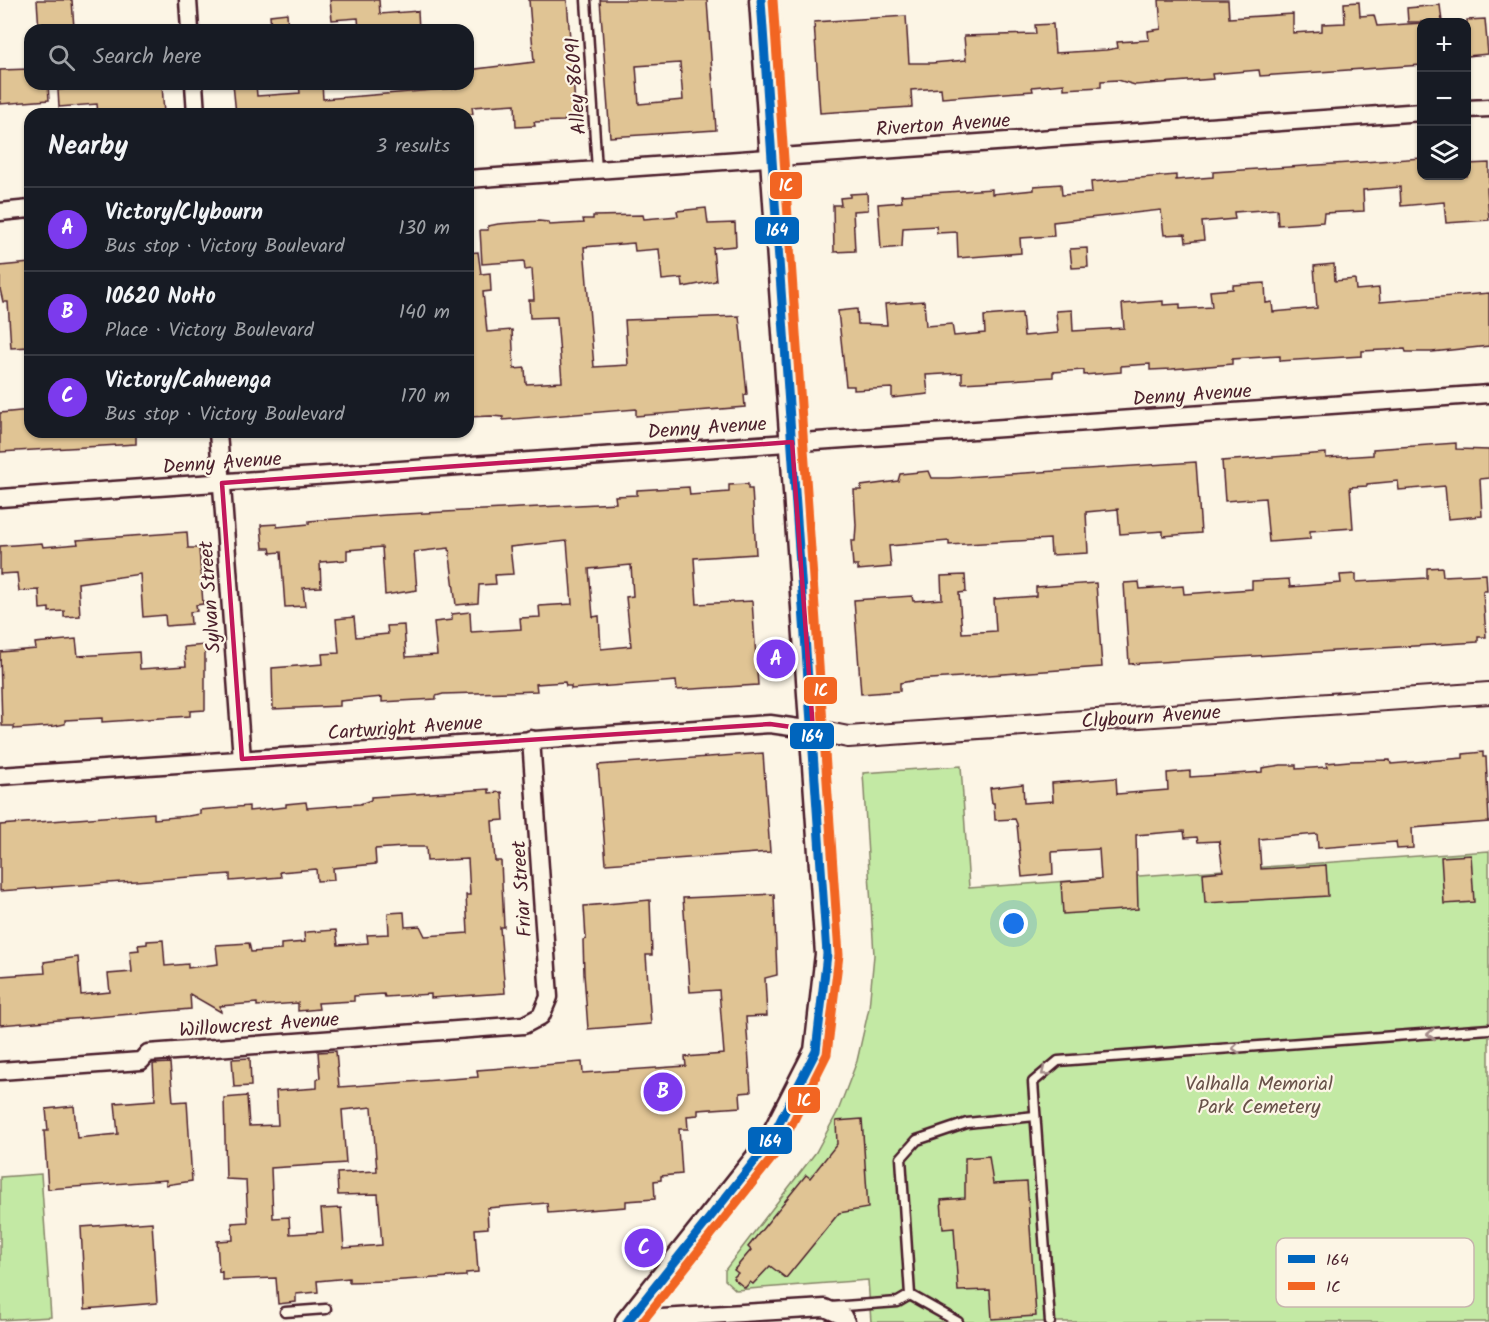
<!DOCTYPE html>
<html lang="en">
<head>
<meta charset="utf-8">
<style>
  body { margin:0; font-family:Kalam,sans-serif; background:#242831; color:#f1f3f6 }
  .controls { position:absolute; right:18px; top:18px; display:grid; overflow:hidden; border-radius:12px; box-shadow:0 2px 4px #0004 }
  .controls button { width:54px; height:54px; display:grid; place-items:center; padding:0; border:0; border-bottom:2px solid #363941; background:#171b24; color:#f1f3f6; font:30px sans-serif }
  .you { position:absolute; left:1014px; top:924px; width:21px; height:21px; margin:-15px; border:4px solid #fff; border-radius:50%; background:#1a73e8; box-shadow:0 0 0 9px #1a73e833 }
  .badge { display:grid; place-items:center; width:39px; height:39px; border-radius:50%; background:#7c3aed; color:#fff; font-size:20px; font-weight:700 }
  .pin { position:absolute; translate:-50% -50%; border:3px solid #fff; box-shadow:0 2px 6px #0006 }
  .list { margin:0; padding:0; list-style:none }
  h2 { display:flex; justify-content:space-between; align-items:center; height:78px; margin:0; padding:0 24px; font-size:26px }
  h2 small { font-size:20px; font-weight:400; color:#9ea1a6 }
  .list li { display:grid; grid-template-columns:39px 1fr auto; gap:18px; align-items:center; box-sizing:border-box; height:84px; padding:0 24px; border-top:2px solid #363941 }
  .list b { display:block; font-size:22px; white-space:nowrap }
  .list p { margin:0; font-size:20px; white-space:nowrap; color:#9ea1a6 }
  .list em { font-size:20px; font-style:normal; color:#9ea1a6 }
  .icon { flex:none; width:33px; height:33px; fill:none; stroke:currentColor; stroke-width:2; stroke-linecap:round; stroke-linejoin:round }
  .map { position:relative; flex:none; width:1489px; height:1322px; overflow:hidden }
  .search { position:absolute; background:#171b24; box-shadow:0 2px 4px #0004; left:24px; top:24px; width:450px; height:66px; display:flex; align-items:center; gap:15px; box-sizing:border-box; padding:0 21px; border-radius:18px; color:#9ea1a6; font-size:22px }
  .panel { position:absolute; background:#171b24; box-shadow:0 2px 4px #0004; left:24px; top:108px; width:450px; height:330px; border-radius:18px }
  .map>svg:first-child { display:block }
</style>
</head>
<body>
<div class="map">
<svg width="1489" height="1322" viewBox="0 0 1489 1322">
  <rect width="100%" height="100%" fill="#fcf5e5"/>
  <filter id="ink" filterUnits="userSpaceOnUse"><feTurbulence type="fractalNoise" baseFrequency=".0167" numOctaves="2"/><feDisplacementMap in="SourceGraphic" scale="12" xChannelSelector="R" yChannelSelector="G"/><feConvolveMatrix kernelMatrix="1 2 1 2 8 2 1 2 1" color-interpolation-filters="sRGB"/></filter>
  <g filter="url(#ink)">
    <g fill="#c3e9a4" stroke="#868468" stroke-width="1.5">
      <path d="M961 766 969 888 1489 851V1322H871L868 1280 736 1290 725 1280V1270L816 1152 838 1111 857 1061 869 1008 874 955 863 773Z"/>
      <path d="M41 1174 51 1317 0 1320V1177Z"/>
    </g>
    <g fill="#e0c494" stroke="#4a1f2b" stroke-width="1.5" fill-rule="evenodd">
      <path d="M37 0H72L74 28 39 30Z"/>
      <path d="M330 0H379L380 14 418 11 419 30H359L358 18 332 20Z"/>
      <path d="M529 0H567L576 117 566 118 564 121 534 122 535 126 516 127 515 104 472 107 473 114H236L233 84H256L257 96 300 93 299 84H322L323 99 361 96 457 88V84H468V70L534 62Z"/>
      <path d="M600 0H707L716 130 610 137ZM680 63 683 100 639 104 636 66Z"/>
      <path d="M1159 0H1228L1229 18 1293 14V33L1322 31V24L1345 23 1344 3 1359 2 1360 16 1374 15 1377 26 1422 23V65L1260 76 1259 70 1212 74 1213 79 1135 85 1118 80 1101 81V87L1064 89V84L1032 87 1033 91 942 98 941 88 911 90 912 107 820 113 814 22 906 16 909 63H932L966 60 964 36 1036 34 1035 25 1053 24 1055 53 1106 50 1118 48 1117 42 1149 40 1148 31 1161 29Z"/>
      <path d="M1440 5 1442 22H1408L1407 8Z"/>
      <path d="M287 13 288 30H271L270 15Z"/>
      <path d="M1485 19 1488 54 1467 56V20Z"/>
      <path d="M30 69V84H48L49 100 0 104V70Z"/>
      <path d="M114 84H162L164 114H98L97 104 59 107 58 90Z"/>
      <path d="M1422 158V176H1467V164L1489 163V187L1487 188 1489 220 1446 223 1444 202 1401 206 1400 187 1363 190 1364 211 1324 213 1323 222 1278 225 1277 209 1234 212 1235 219 1202 222 1204 240 1186 242 1185 234 1164 235 1161 210 1053 222 1054 236 1020 238 1021 253 958 258 957 232 937 233 936 226 903 228 902 247 881 249 878 204 902 202 901 195 992 189V194L1034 190V186L1061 184 1062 195 1092 193 1091 182 1176 175V180L1213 177V172Z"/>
      <path d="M867 193 868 210 853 211 855 251 834 252 833 205H841L840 198 850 197V194Z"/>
      <path d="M706 208 708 224 735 223 736 246 713 248 716 281 683 287 682 278 662 280 659 249 635 251 634 243 584 247 594 367 628 365 625 320 739 316 747 394 744 395 745 407 636 416V409L503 420V417L491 416 468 417V253L478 252 481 274 490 273 491 291 483 292 487 332 512 330 514 369 525 368 526 384 562 382 557 317 530 318 529 300H534L532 269 525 270 524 261 482 264 480 230H488V226L498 224 539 221 548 222 549 225 584 223 583 219H593V216L643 215 644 219 678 216 677 211Z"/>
      <path d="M1087 248 1088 267 1072 268 1070 249Z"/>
      <path d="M30 263V347L11 348 8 302H3L0 289V266Z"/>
      <path d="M1334 264 1335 281 1355 279 1356 290 1379 288 1380 302 1489 293V346L1432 352H1406L1405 349 1362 351V356L1280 361V356L1232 359V364L1172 369 1150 370V364L1121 366V372L1084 375V370L1053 372V377L980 382 962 383V373L926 375 928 394 892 398V388L854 390V386H846L838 311 857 309 858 324 887 325 885 304 924 301 926 326 952 324 954 336 985 333 984 316 1022 313 1024 336 1058 333 1056 311 1072 310 1073 331 1124 328 1122 304 1163 301V305L1180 304V309L1212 307 1210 291 1233 289V285L1265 283 1266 303 1272 302 1273 312 1317 308 1314 266Z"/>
      <path d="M30 410V432H136V444L0 452V413Z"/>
      <path d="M1456 443V449L1489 450V478L1480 479 1482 516 1448 519 1445 486 1399 490 1398 481 1367 484V486L1350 487 1353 528 1310 531V539L1269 542 1265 498 1225 501 1222 461 1326 453V458L1373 455V449Z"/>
      <path d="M1196 462 1201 533 1163 536V531L1120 534 1118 509 1086 512 1088 553 1051 555 1050 539 949 545V541L889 546 891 567 858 570V566H853L851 541H855L856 525 854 490H861V486L898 481 900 474 929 471 932 478H949Z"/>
      <path d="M748 484V489H752L756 554 694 558 697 604 752 601 758 685 677 690 676 681 571 689V686H566L565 682 536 684 537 691 443 694 436 696V699L382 702V697L340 701V706L273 709 272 668 323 664 322 654 339 653 336 619 354 617 356 637 388 634 387 626 404 625 406 657 437 655 434 622 452 620V614L470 612 471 632 521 629 520 618 540 617 539 606 572 604 567 541 510 547 513 574 495 575 496 584 479 585 478 603 456 605 449 548 414 552 417 590 385 595 382 547 347 550V560L320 562 321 587 303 588 305 606 285 607 281 552 271 553 270 548H263L261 525 277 524V527L309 524V521L386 515 616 503 615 496 637 495V490L689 487 690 495 729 492V485ZM631 565 633 596 626 597 631 646 601 649 599 616 593 617 589 569Z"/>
      <path d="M187 532 188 548H199L203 604 196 605 197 611 190 612 191 624 166 626 165 615 143 617 140 574 78 583 80 616 64 617V611L49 612V608L40 609 39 590 19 591 17 573 0 574V546L42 543 43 547 78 544 77 540Z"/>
      <path d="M1442 567 1443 576 1486 574 1487 591H1483L1486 637H1478V642L1129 664 1124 583 1139 582 1140 589 1183 586 1184 594 1252 589V581L1289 579 1290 587 1341 583 1340 575 1356 574V582L1427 578V568Z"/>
      <path d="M965 575 966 592 959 593 962 633 996 631 994 599 1036 596V587L1096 583 1102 667 917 680 900 683V691L861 694 854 600 912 596 913 601 942 599 941 576Z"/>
      <path d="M76 639 78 656 139 652 140 669 186 666 184 647 205 645V710L190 711V716L102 722V718L65 720V724L55 726 14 729V726H2L0 652 36 649 35 643Z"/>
      <path d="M1483 752V757H1486L1489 822 1412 828 1413 848 1397 849 1396 842 1318 848 1317 834 1259 839 1261 869 1326 865 1328 896 1205 903 1203 873 1223 871 1219 841 1198 842 1197 837 1185 838 1184 831 1136 835 1138 909 1063 914 1061 882 1101 879 1099 849 1052 852 1053 874 1022 877 1017 824 1015 819 995 820 994 803H992L990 788 1006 786 1023 784 1024 803 1053 801 1052 783 1116 778 1117 794 1168 790 1167 773 1190 771V777L1234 774 1262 772V768L1281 765H1296V769L1327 767 1326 763 1349 761 1390 760 1391 764 1463 758V754Z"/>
      <path d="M763 753 770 852 606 864 598 765Z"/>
      <path d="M489 789V793L502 792 504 820 492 821 495 861H501L504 927H500L505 993 431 998V994L385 997 384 994 354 996V1001L318 1003 319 1009 298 1011V1003L257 1006V1003L220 1006 221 1012 190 994 191 1009 0 1025V976L45 973 44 962 78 957 81 995 110 992 108 974 132 972 130 951 139 950 138 945 147 944V941L163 940 165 966 188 964V968L218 964 216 945 249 943 251 952 281 950V944L305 942 304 933 307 932 336 930 338 945 368 943 367 935 389 934 388 913 404 912 405 927 420 926 425 936 468 933 466 895H470L468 859 427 861 426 847H404L375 849 376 864 333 868 334 880 317 881 316 869 280 872 281 877 230 881V874L0 891V825L154 813V819L188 816 200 814V810L249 806V811L286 807V804L306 802 307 808 360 804 371 800V797Z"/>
      <path d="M1471 855 1474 902 1444 904 1441 857Z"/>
      <path d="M774 894 777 975 765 978 767 1016 746 1017 751 1092 740 1093 741 1107 698 1110V1115L687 1116 688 1129H679L682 1174 661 1176V1180L654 1181 655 1199 626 1201V1207L548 1213 547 1203 487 1208 488 1228 475 1229 478 1272 466 1273V1276L388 1281 349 1282V1278L317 1281 318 1292 296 1294V1302L278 1304 276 1278 222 1280V1271L219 1272 217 1241 233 1240 232 1223 248 1222 246 1180 226 1179 224 1098 247 1096 249 1126 278 1125 276 1091 317 1088V1079L320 1078 318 1052 336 1051 339 1087 478 1077 477 1070 582 1062 583 1073 686 1066 685 1057 724 1054 719 990 690 992 683 898ZM372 1107 377 1171 337 1173 338 1195 378 1194 382 1245 344 1248 341 1208 321 1209 323 1232 290 1234 289 1217 273 1218 271 1168 346 1163 342 1110Z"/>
      <path d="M650 900 652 955H646L651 1024 588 1029 584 974 583 940 586 939 584 906Z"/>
      <path d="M250 1058 251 1086 234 1087 232 1059Z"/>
      <path d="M170 1063 173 1102 187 1101 192 1181 166 1185V1180L48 1189 44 1131H48L46 1109 74 1106 77 1138 118 1134 115 1103 155 1100 153 1064Z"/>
      <path d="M862 1119 868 1208 839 1213 786 1278 770 1266 753 1284 750 1282 745 1288 733 1278 738 1273 734 1270 751 1250 748 1247 806 1175 810 1178 837 1144 836 1121Z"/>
      <path d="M989 1156 993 1184 1027 1182 1036 1316 992 1319 990 1290 958 1291 954 1228 943 1229 941 1200 965 1198V1158Z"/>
      <path d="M152 1222 157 1303 85 1309 81 1227Z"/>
    </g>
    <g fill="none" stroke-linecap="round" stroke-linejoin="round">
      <g stroke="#4a1f2b" stroke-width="13">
        <g id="service">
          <path d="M586 0 597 170"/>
          <path d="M910 1295 958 1322"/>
          <path d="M831 1307 898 1302 910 1295 901 1158 917 1140 967 1123 1035 1116"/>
          <path d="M285 1312 326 1309"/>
          <path d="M1050 1322 1033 1082 1058 1061 1489 1029"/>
        </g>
      </g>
      <g stroke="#4a1f2b" stroke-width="21">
        <g id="minor">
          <path d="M188 0 190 30"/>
          <path d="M194 84 196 114"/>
          <path d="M1466 109 1489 108"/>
          <path d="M468 179 1422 112"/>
          <path d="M0 212 30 209"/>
          <path d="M218 432 242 759"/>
          <path d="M0 498 1489 394"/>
          <path d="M0 776 770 724 813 730"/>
          <path d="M0 1071 141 1061 148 1053 524 1025 541 1016 549 997 531 739"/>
          <path d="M629 1320 825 1308 843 1316 846 1322"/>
        </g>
      </g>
      <g stroke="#4a1f2b" stroke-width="24">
        <path id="tertiary" d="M813 730 848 737 1489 693"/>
      </g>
      <g stroke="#4a1f2b" stroke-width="27">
        <path id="secondary" d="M627 1322 769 1143 816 1051 827 954 761 0"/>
      </g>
      <use href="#service" stroke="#fcf5e5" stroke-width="8"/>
      <use href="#minor" stroke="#fcf5e5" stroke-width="16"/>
      <use href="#tertiary" stroke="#fcf5e5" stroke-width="20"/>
      <use href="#secondary" stroke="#fcf5e5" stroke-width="22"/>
      <g stroke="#fcf5e5" stroke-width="14">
        <path id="bus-1" d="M627 1322 769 1143 816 1051 827 954 761 0"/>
      </g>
      <g stroke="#fcf5e5" stroke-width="14">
        <path id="bus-2" d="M642 1322 780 1148 827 1054 839 955 773 0"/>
      </g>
      <use href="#bus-1" stroke="#0065bd" stroke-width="9"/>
      <use href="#bus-2" stroke="#f26522" stroke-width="9"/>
    </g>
    <defs><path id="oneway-chevron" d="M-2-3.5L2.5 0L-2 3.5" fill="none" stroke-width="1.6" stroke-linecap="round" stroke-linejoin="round" transform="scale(1.5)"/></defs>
    <g stroke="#a38a88">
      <use href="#oneway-chevron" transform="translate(1431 1034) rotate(176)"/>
      <use href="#oneway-chevron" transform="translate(1236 1048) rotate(176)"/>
      <use href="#oneway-chevron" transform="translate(1045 1072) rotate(141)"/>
    </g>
  </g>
  <path fill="none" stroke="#c2185b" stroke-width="4.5" stroke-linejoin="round" d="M792 442 813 730 770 724 242 759 222 483Z"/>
  <g text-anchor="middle" stroke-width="4.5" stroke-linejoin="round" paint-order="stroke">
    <g font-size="20" fill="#4a1f2b" stroke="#fcf5e5">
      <text transform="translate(575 86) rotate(-94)" y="7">Alley 86091</text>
      <text transform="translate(943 124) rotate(-4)" y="7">Riverton Avenue</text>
      <text transform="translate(1192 394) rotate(-4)" y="7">Denny Avenue</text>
      <text transform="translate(707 427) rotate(-4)" y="7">Denny Avenue</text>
      <text transform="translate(222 462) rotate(-4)" y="7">Denny Avenue</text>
      <text transform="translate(209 597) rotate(-94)" y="7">Sylvan Street</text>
      <text transform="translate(1151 716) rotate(-4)" y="7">Clybourn Avenue</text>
      <text transform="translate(405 727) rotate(-4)" y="7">Cartwright Avenue</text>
      <text transform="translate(521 889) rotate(-94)" y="7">Friar Street</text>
      <text transform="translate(259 1024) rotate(-4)" y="7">Willowcrest Avenue</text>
    </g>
    <g font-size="20" fill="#685249" stroke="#fcf5e5">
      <text x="1259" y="1090">Valhalla Memorial<tspan x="1259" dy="23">Park Cemetery</tspan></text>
    </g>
  </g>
  <rect x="1276" y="1238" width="198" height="69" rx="9" fill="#fcf5e5" stroke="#c7b5ad" stroke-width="1.5"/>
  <rect x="1288" y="1255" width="27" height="8" fill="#0065bd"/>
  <rect x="1288" y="1282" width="27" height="8" fill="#f26522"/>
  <g font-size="16" fill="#4a1f2b">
    <text x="1326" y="1265">164</text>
    <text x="1326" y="1292">1C</text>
  </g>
  <g stroke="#fcf5e5" stroke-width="2">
    <rect x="769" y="171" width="34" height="29" rx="6" fill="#f26522"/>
    <rect x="754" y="216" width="46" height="29" rx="6" fill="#0065bd"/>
    <rect x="803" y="676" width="35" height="29" rx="6" fill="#f26522"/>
    <rect x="789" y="722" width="46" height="28" rx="6" fill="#0065bd"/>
    <rect x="787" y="1086" width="34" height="28" rx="6" fill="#f26522"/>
    <rect x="747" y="1126" width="46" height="29" rx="6" fill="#0065bd"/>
  </g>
  <g font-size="16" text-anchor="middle" font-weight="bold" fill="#fff">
    <text x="786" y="191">1C</text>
    <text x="777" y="236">164</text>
    <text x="821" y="696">1C</text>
    <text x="812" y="742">164</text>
    <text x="804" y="1106">1C</text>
    <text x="770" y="1147">164</text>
  </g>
</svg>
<div class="controls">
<button>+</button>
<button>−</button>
<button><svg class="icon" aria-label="layers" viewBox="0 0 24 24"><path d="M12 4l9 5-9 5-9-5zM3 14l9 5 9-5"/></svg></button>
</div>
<div class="you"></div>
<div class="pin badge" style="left:776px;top:659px">A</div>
<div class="pin badge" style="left:663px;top:1092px">B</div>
<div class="pin badge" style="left:644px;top:1248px">C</div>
<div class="search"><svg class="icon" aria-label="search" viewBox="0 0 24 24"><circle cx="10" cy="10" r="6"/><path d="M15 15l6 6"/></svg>Search here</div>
<section class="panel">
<h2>Nearby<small>3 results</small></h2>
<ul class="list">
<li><span class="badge">A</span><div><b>Victory/Clybourn</b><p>Bus stop · Victory Boulevard</p></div><em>130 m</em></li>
<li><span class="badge">B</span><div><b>10620 NoHo</b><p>Place · Victory Boulevard</p></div><em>140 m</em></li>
<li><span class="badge">C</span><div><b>Victory/Cahuenga</b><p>Bus stop · Victory Boulevard</p></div><em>170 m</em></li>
</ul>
</section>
</div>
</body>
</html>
